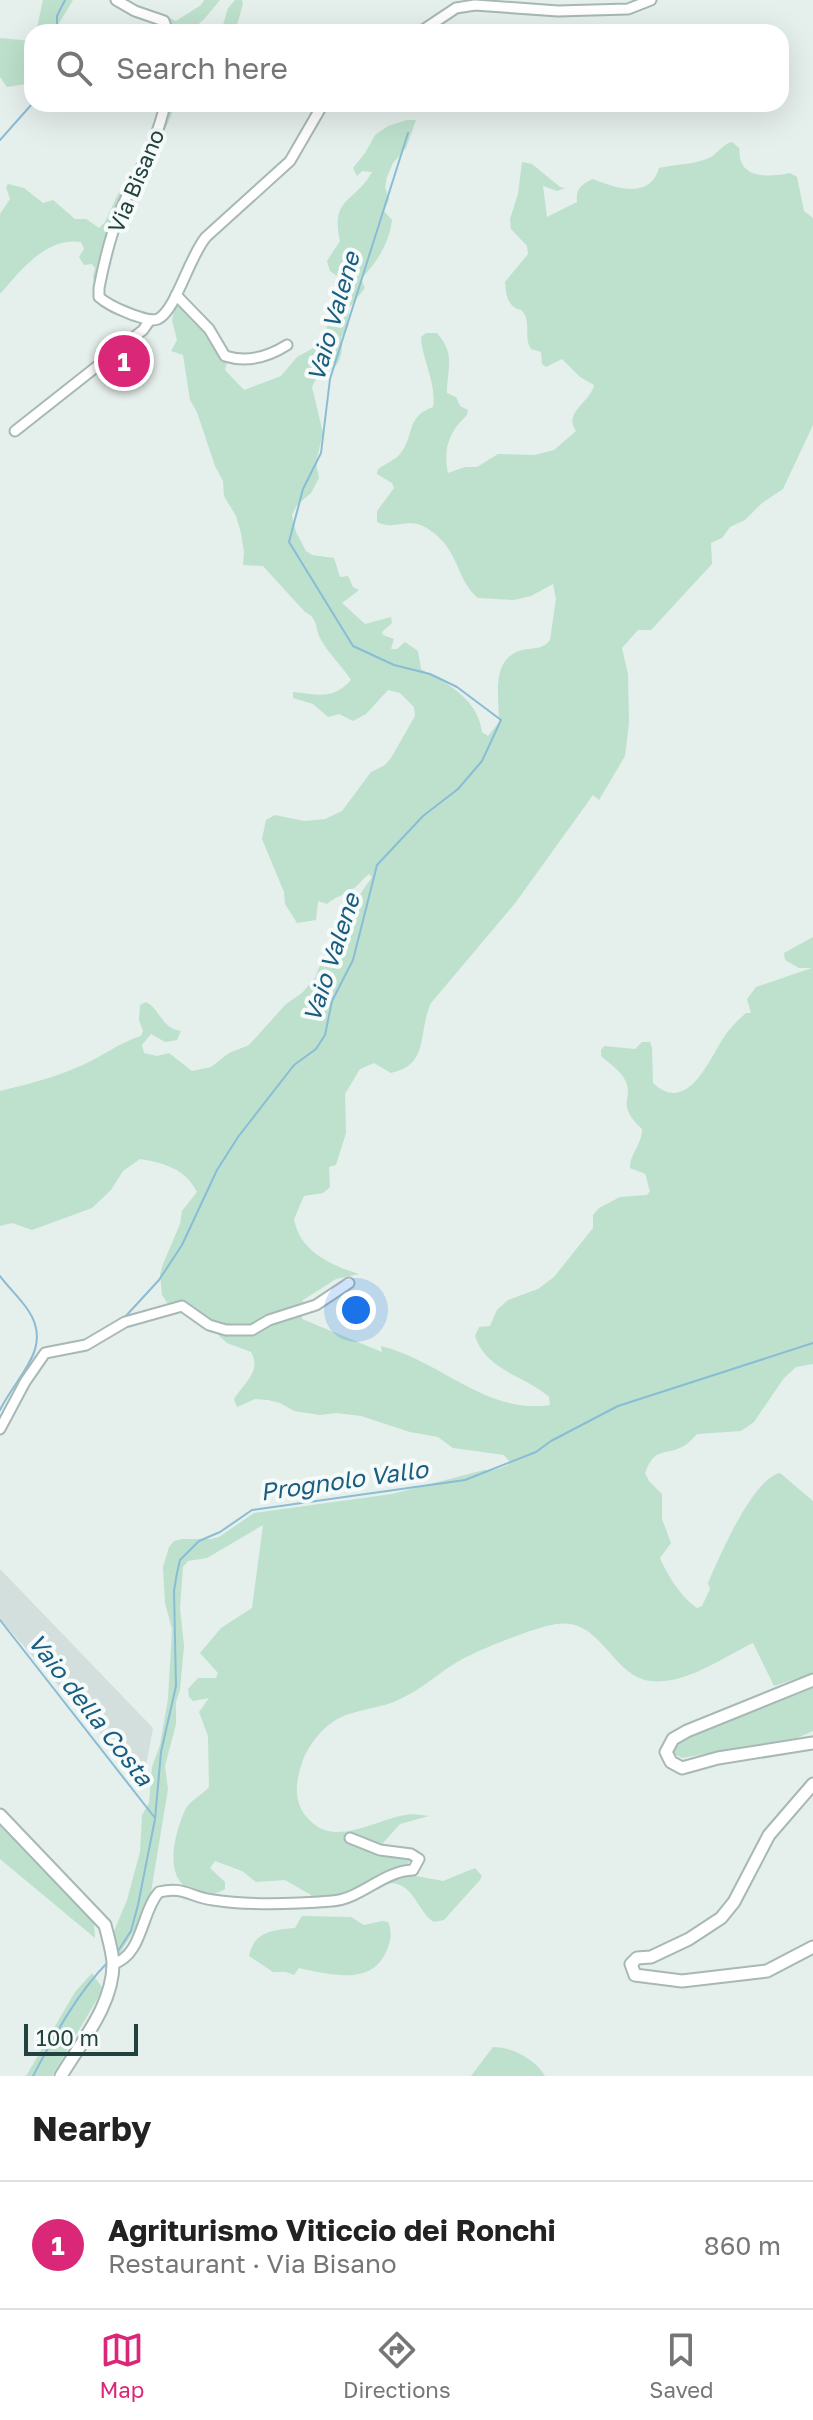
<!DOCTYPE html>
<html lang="en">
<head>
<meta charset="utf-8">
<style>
  body { margin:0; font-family:"Golos Text",sans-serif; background:#f2f2f2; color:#222 }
  .scale { position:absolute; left:24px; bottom:20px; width:114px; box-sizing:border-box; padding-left:8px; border:4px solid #22423f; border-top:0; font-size:22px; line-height:28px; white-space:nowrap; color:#22423f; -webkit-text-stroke:6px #f6fbf9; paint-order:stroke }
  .you { position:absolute; left:356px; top:1310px; width:28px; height:28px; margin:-20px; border:6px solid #fff; border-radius:50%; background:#1a73e8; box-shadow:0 0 0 12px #1a73e833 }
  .badge { display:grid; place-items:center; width:52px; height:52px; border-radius:50%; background:#db2777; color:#fff; font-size:26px; font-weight:700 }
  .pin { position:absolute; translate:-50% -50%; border:4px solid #fff; box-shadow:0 2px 8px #0006 }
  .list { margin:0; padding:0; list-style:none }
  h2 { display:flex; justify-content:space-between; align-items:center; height:104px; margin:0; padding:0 32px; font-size:34px }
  h2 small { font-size:26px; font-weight:400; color:#767676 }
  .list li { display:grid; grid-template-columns:52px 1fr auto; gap:24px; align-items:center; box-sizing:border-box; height:128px; padding:0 32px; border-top:2px solid #e0e0e0 }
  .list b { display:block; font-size:30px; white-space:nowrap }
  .list p { margin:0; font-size:26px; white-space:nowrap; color:#767676 }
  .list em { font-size:26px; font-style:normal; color:#767676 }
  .icon { flex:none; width:44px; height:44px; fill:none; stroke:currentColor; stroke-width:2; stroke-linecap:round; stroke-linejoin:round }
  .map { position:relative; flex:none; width:813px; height:2076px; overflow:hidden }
  .search { position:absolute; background:#fff; box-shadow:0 8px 32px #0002; left:24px; right:24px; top:24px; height:88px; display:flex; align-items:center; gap:20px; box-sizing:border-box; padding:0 28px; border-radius:24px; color:#767676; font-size:30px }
  .sheet { height:232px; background:#fff }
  nav { display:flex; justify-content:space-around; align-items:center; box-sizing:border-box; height:112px; border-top:2px solid #e0e0e0; background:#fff; font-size:22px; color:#767676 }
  nav a { display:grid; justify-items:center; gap:4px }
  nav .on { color:#db2777 }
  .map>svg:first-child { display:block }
</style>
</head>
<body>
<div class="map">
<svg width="813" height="2076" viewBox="0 0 813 2076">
  <rect width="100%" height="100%" fill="#e5efec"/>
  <path fill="#d3dfdc" d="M0 1569 153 1728 143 1782 0 1619Z"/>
  <g fill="#bde1cd">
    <path d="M43 0H73L58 25V32H36Z"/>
    <path d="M204 0H220C197 27 198 32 160 32L164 15 176 21 201 5Z"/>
    <path d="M235 0H242L243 4 235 32H221L228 8Z"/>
    <path d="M0 38 32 41V83L7 87 0 77Z"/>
    <path d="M162 104H174L171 116 133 202 125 214 96 298 93 276 95 268 92 264 84 265 79 257 84 249 81 242C46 237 21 270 0 294V214L10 199 6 187 8 184 24 188 43 203 53 200 75 219H86L99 228 105 222 117 196 154 135 153 125Z"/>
    <path d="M407 120H416L406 148 393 163 387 177 385 187 389 199 384 211 392 220C389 244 377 262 361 279L365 288 349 308 348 327 341 337C343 346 342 363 332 369 328 371 323 371 319 372L312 387 323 433 316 462 319 478 311 493 297 505 292 515 296 532 306 551 312 555 334 558 340 577 348 576 353 587 359 590 342 603 365 624 391 617 392 623 382 632 383 635 394 639 391 649H397L405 642 418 651 421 669C447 683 478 699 482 732L488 736 499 722C499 695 489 654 528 649 537 648 544 648 550 640L556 599 553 584 531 596 514 600 478 598C456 580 460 551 431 531 409 514 395 532 377 522V511L394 488 392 483 377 474 378 469C385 464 395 460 400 454 415 436 405 417 433 407 437 384 422 360 421 337L426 333H437C456 355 447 368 447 393L456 397 460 406 468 410 467 415C449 432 443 448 448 473L465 467H477L498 454 535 455 554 450 576 431C563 412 590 403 594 385L580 377 562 359 546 367 542 364 541 352 531 349C524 338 530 326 525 315 520 307 521 312 514 307 506 301 506 291 505 282L528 254 527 246 511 229 510 219 518 194 522 162 532 164 560 187 565 188 557 191 543 186 547 217 577 202C575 189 583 183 593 179 615 188 650 200 659 168 676 164 695 165 711 157 719 152 723 144 732 142L739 148C740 152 739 157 741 161 747 180 775 176 790 173L797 177 804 211 813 218V425L783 489 762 503 745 520 730 527 722 538 711 543 712 564 651 630H638L622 648 628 674 629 722 625 756 599 800 593 795 516 902 431 1003C417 1035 430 1064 391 1073L374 1063 360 1069 345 1094 346 1133 336 1165 329 1167 330 1187 323 1193 304 1196 294 1219C300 1252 331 1265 359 1274L336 1279 303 1300 302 1319 382 1352 381 1346C439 1360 487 1415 550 1405L549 1397C525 1375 486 1371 475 1336L479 1327 490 1326 497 1310 508 1300 538 1289 554 1277 593 1228V1215L599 1208 620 1197 647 1195 650 1191C643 1167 650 1177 630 1168 630 1153 642 1145 642 1129 614 1103 635 1100 625 1080 621 1071 609 1063 601 1056V1050L604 1046 635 1049 642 1042H650L652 1048 653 1083C687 1115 708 1062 724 1037 730 1028 738 1020 746 1013H751L747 999 756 987 812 968H799L785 960 784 953 813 937V1364L796 1367 784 1378 754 1422 741 1431 697 1434C692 1439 688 1444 682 1447 662 1456 655 1447 645 1473L649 1481 662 1494V1519L671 1543 660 1558C667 1575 682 1598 697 1608L702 1606 710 1589 708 1583C719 1558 752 1479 780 1473L813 1501V1673L774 1686 753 1643C723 1657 686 1685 651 1681 611 1676 602 1617 556 1624 533 1628 474 1651 454 1664 435 1676 419 1691 398 1700 377 1710 349 1709 330 1724 320 1731 309 1746 304 1757 294 1784 291 1809 318 1827 342 1842 380 1819 405 1815 413 1813 422 1815 429 1816L400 1824 375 1852 403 1855 410 1861 400 1873 443 1881 475 1868 482 1876 480 1880 444 1920 434 1922C420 1914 416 1892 400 1885 376 1876 355 1907 330 1907 324 1907 317 1904 311 1902V1895L285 1880 256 1882 242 1871 215 1861 210 1868 225 1882V1889C217 1895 204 1896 194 1892 161 1879 175 1832 186 1808 189 1802 203 1794 209 1787L208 1736 199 1712 209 1698 193 1701 189 1697 188 1689 198 1678H216L218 1673 200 1653 221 1628 252 1608 263 1525 207 1558 188 1561 183 1567 180 1608 184 1646 180 1690 176 1702V1724L165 1766 168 1789 151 1892 138 1924 117 1958 112 1936 127 1900 140 1852 142 1815 149 1803 152 1767 160 1745 168 1699 172 1629 165 1603 163 1567 169 1547 174 1541 182 1539H211L219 1537 254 1513 392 1494 484 1470H494L508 1465 509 1461 504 1455 453 1448 438 1437 410 1432 361 1416 336 1413 320 1415 294 1411 280 1403 268 1400 255 1399 237 1407 234 1399C244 1383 262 1371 251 1352L227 1343 202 1320 169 1305 162 1295 160 1274 163 1264 180 1224 182 1211 197 1192C186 1169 164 1163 140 1159L123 1171 111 1190 92 1208 32 1230 12 1223 0 1226V1091C29 1084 57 1077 85 1064 104 1055 121 1042 141 1036L143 1031 139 1020 140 1005 146 1002C160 1009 162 1029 181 1031L177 1040 165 1042 151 1034 142 1045 144 1053 157 1056 169 1053 192 1071 211 1067 229 1053 249 1045 286 1004 302 993 315 978 325 952 330 946 340 944 343 940 338 931 339 925 372 877 369 874C363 878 359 885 353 889 344 895 335 897 327 904L318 901 316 920 297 923 285 904 284 892 262 839 266 820 275 815 304 821 325 819 342 811 371 772 385 765 391 758 415 716 414 707 400 693 388 690 366 714 353 721 339 714 328 717 313 704 293 698V692C318 694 332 701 351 680 343 667 327 652 320 638 315 627 318 618 305 612L263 566 243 565 244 552 241 533 236 516 224 496 223 481 215 466 197 412 190 400 183 355 171 351 177 340 172 320 175 305C202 317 205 345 227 362L225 370 244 390 281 376 297 357 319 345 331 317 330 302 344 281 330 271 327 261 340 241C330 197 355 203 372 172L362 171 357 176 353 168 365 153 375 135 388 126Z"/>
    <path d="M813 1687V1731L797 1738 682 1758 673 1753 679 1743 694 1734 779 1698Z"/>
    <path d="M0 1822 88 1914 94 1924 95 1938 0 1859Z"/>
    <path d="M302 1916 351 1917 364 1925 382 1921 388 1922C392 1931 391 1938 388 1947 375 1987 331 1975 299 1968L294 1975 286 1972H273L249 1956C254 1931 273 1930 295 1928Z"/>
    <path d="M92 1973 103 1989 52 2076H26L75 1992Z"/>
    <path d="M493 2047C512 2047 535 2059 545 2076H471Z"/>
  </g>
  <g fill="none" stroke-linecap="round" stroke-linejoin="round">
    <g stroke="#8abcd6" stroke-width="2">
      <path d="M57 32V16L65 0"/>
      <path d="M0 140 32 104"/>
      <path d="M0 1276C9 1288 20 1298 28 1310 54 1348 17 1375 0 1410"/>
      <path d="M124 1318 159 1280 182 1245 217 1170 238 1137 294 1065 316 1049 325 1035 332 1001 353 960 377 865 423 816 458 789 482 761 501 720 457 687 430 674 394 665 353 646 289 542 303 489 321 453 330 379 408 133"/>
      <path d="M88 1348 110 1336"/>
      <path d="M0 1620 155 1818"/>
      <path d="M116 1954 131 1931 138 1905 155 1819 161 1752 176 1686 174 1591 177 1573 180 1560 199 1541 220 1532 252 1510 465 1480 536 1452 551 1441 618 1406 813 1343"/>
      <path d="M33 2076C55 2035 76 1994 109 1961"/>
    </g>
    <g stroke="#a7b8b5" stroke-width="13">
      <g id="minor">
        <path d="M116 0 135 11 164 21 168 32"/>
        <path d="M420 32 456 8 475 5 558 11 628 9 651 0"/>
        <path d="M165 104C157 143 137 173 121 209 111 234 104 262 99 288V297C109 306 121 310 133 315 141 317 150 322 158 319 176 310 189 257 206 237L290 161 323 104"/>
        <path d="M176 295 209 329 225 356C247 363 268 357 287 345"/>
        <path d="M15 431 143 330 150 320"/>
        <path d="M0 1429 25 1382 45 1353 86 1345 125 1322 182 1306 209 1325 226 1330H252L269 1320 316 1305 349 1283"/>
        <path d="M113 1964C143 1955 141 1912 159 1892 185 1886 189 1897 213 1900 251 1906 293 1904 332 1901 361 1899 383 1871 413 1870L419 1859 411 1854 380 1850 350 1838"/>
      </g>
    </g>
    <g stroke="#a7b8b5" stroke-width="15">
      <g id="tertiary">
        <path d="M813 1680 687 1731 673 1739 666 1752 671 1762 682 1768 718 1758 813 1743"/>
        <path d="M813 1784 769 1835 734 1902 721 1918 689 1939 651 1957 637 1958 631 1964 635 1975 682 1981 767 1971 813 1947"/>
        <path d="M0 1815 105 1925C108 1937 112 1950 113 1962 114 2004 81 2042 61 2076"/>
      </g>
    </g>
    <use href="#minor" stroke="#fff" stroke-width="9"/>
    <use href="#tertiary" stroke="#fff" stroke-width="11"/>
  </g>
  <g text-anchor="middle" stroke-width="8" stroke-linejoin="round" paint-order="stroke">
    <g font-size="22" fill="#22423f" stroke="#f6fbf9">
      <text transform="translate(136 181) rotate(-67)" y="8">Via Bisano</text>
    </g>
    <g font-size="24" font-style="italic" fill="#185d82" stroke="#f6fbf9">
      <text transform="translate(334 317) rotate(-74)" y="8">Vaio Valene</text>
      <text transform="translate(332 958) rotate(-72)" y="8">Vaio Valene</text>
      <text transform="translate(344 1481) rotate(-8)" y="8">Prognolo Vallo</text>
      <text transform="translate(90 1710) rotate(52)" y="8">Vaio della Costa</text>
    </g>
  </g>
</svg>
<div class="scale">100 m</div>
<div class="you"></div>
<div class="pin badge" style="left:124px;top:361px">1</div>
<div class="search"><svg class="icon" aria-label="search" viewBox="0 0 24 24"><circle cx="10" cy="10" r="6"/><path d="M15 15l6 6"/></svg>Search here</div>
</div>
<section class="sheet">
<h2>Nearby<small></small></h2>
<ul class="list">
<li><span class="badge">1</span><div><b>Agriturismo Viticcio dei Ronchi</b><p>Restaurant · Via Bisano</p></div><em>860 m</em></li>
</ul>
</section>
<nav>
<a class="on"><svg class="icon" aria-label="map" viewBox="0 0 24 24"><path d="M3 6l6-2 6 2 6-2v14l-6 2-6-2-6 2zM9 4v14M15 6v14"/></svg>Map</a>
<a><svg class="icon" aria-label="directions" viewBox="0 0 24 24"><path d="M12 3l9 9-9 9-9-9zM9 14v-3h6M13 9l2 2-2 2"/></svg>Directions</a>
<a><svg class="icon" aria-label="saved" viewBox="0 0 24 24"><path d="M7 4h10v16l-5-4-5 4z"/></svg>Saved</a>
</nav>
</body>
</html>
